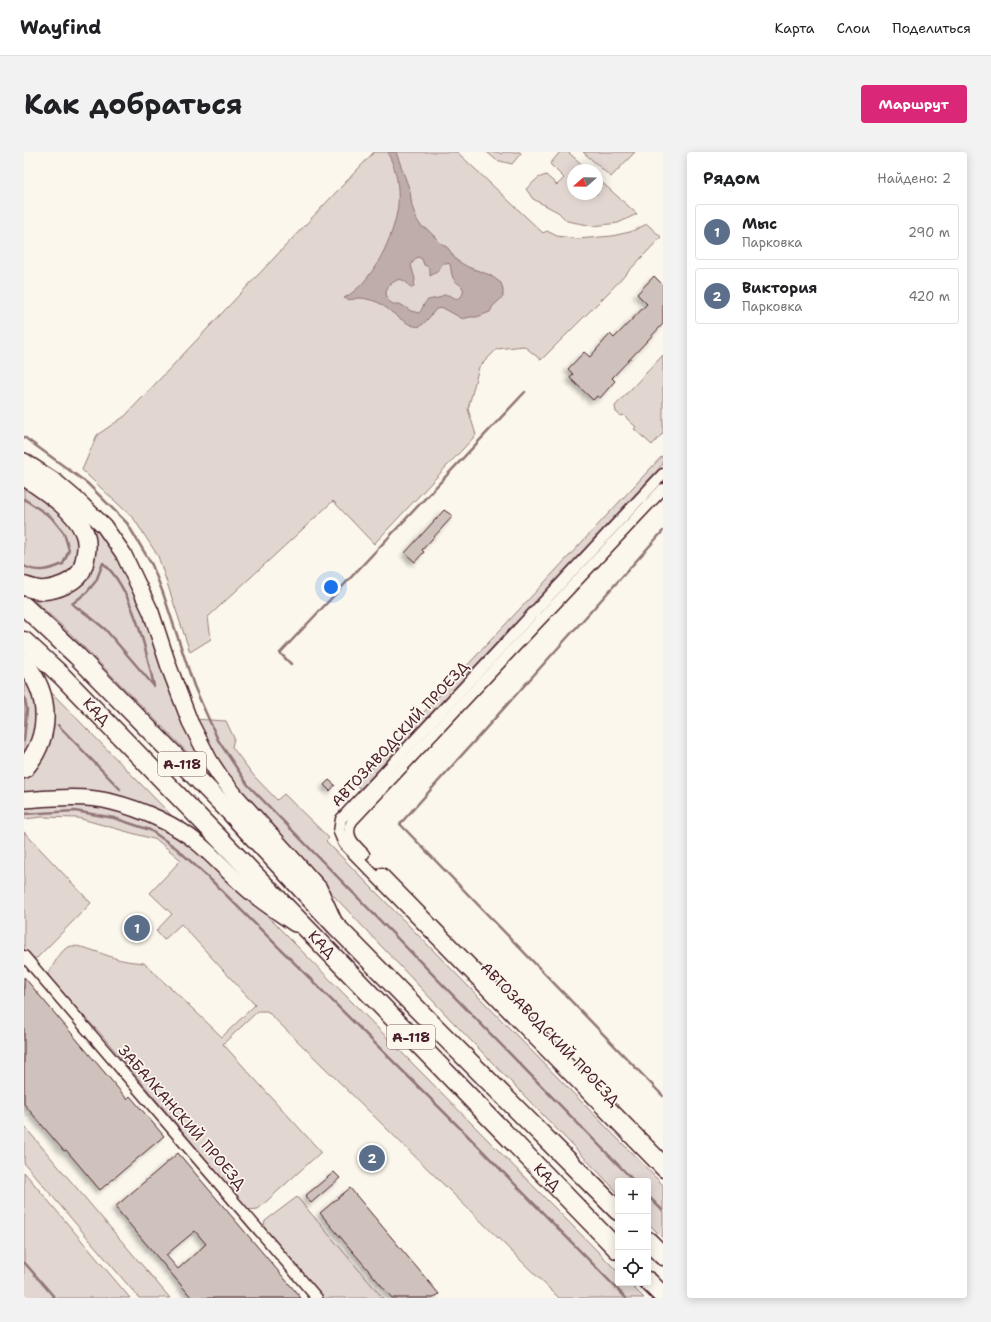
<!DOCTYPE html>
<html lang="ru">
<head>
<meta charset="utf-8">
<style>
  body { margin:0; font-family:"Shantell Sans",sans-serif; background:#f2f2f2; color:#202124 }
  .controls { position:absolute; right:12px; bottom:12px; display:grid; overflow:hidden; border-radius:4px; box-shadow:0 2px 10px #0003 }
  .controls button { width:36px; height:36px; display:grid; place-items:center; padding:0; border:0; border-bottom:1px solid #e0e0e0; background:#fff; color:#202124; font:20px sans-serif }
  .compass { position:absolute; left:543px; top:12px; width:36px; height:36px; border-radius:50%; background:#fff; box-shadow:0 2px 10px #0003; rotate:250deg }
  .you { position:absolute; left:307px; top:435px; width:14px; height:14px; margin:-10px; border:3px solid #fff; border-radius:50%; background:#1a73e8; box-shadow:0 0 0 6px #1a73e833 }
  .badge { display:grid; place-items:center; width:26px; height:26px; border-radius:50%; background:#db2777; color:#fff; font-size:13px; font-weight:700 }
  .pin { position:absolute; translate:-50% -50%; border:2px solid #fff; box-shadow:0 1px 4px #0006 }
  .list { margin:0; padding:0; list-style:none }
  h2 { display:flex; justify-content:space-between; align-items:center; height:52px; margin:0; padding:0 16px; font-size:17px }
  h2 small { font-size:13px; font-weight:400; color:#757577 }
  .list li { display:grid; grid-template-columns:26px 1fr auto; gap:12px; align-items:center; box-sizing:border-box; height:56px; margin:0 8px 8px; padding:0 8px; border:1px solid #e0e0e0; border-radius:4px }
  .list b { display:block; font-size:15px; white-space:nowrap }
  .list p { margin:0; font-size:13px; white-space:nowrap; color:#757577 }
  .list em { font-size:13px; font-style:normal; color:#757577 }
  .icon { flex:none; width:22px; height:22px; fill:none; stroke:currentColor; stroke-width:2; stroke-linecap:round; stroke-linejoin:round }
  .map { position:relative; flex:none; width:639px; height:1146px; overflow:hidden; border-radius:4px }
  header { display:flex; align-items:center; gap:24px; box-sizing:border-box; height:56px; padding:0 20px; background:#fff; border-bottom:1px solid #e0e0e0 }
  header strong { font-size:19px }
  nav { display:flex; gap:22px; margin-inline-start:auto; font-size:14px }
  .intro { display:flex; align-items:center; justify-content:space-between; box-sizing:border-box; height:96px; padding:0 24px }
  h1 { margin:0; font-size:28px }
  .button { padding:10px 18px; border-radius:4px; background:#db2777; color:#fff; font-size:14px; font-weight:700 }
  main { display:flex; gap:24px; padding:0 24px }
  aside { flex:1; background:#fff; border-radius:4px; box-shadow:0 2px 10px #0003 }
  .map>svg:first-child { display:block }
</style>
</head>
<body>
<header>
<strong>Wayfind</strong>
<nav><a>Карта</a><a>Слои</a><a>Поделиться</a></nav>
</header>
<div class="intro"><h1>Как добраться</h1><a class="button">Маршрут</a></div>
<main>
<div class="map">
<svg width="639" height="1146" viewBox="0 0 639 1146">
  <defs>
    <filter id="shadow"><feDropShadow dx="-3.5" dy="3.5" stdDeviation="2" flood-color="#0004"/></filter>
  </defs>
  <rect width="100%" height="100%" fill="#fbf7ec"/>
  <filter id="ink" filterUnits="userSpaceOnUse"><feTurbulence type="fractalNoise" baseFrequency=".025" numOctaves="2"/><feDisplacementMap in="SourceGraphic" scale="8" xChannelSelector="R" yChannelSelector="G"/><feConvolveMatrix kernelMatrix="1 2 1 2 8 2 1 2 1" color-interpolation-filters="sRGB"/></filter>
  <g filter="url(#ink)">
    <g fill="#e2d7d0" stroke="#967b7e">
      <path d="M350 0H433L519 81 523 79 533 84 554 87 588 84 606 80 623 72 637 85 584 141 517 208 500 194 473 197 455 215 444 257 452 283 350 392 309 349 184 465 187 487 166 500 134 404 110 367 58 318 73 283 101 264Z"/>
      <path d="M463 0H474L477 2 479 0H496L497 1 488 12 472 8Z"/>
      <path d="M536 0H544L564 18H549V42H573V26L613 62 594 71 569 74 543 69 534 60 509 47 502 37 514 26 522 23 533 33 540 26 526 12Z"/>
      <path d="M559 0H611L587 25Z"/>
      <path d="M639 203V281L628 293 610 277 612 275 599 263 597 264 592 260 591 254Z"/>
      <path d="M639 303V312L338 635 335 636 332 633Z"/>
      <path d="M0 332 21 346 55 383 51 415 40 427 24 433 0 429Z"/>
      <path d="M58 362C63 367 69 372 74 377 93 399 106 426 116 454 138 508 151 567 183 616L181 618 50 485 8 446 53 432Z"/>
      <path d="M0 521 13 546 14 574 0 606Z"/>
      <path d="M24 537 151 667 149 669 109 650 0 642V626L2 625Z"/>
      <path d="M170 567 202 569 210 586 208 595 230 624 253 648 260 642 305 686 302 689 639 1033V1086L624 1071V1029H594V1041L580 1026 427 868 226 655 195 615Z"/>
      <path d="M53 650 108 661 144 678 197 717 594 1120V1131H605L620 1146H535L243 859H234L199 892 297 1000 234 1057 225 1058 76 881 32 835 24 823C28 815 36 799 44 795 54 790 86 806 98 808 106 810 113 810 120 811L143 833 146 835 198 885 231 853 157 772 140 788 132 779 148 762 126 741 157 708 133 688 79 673 54 666 18 665 0 667V655Z"/>
      <path d="M0 680 67 751 13 806H8L0 797Z"/>
      <path d="M0 974 146 1146H115L0 1011Z"/>
      <path d="M0 1020 106 1146H0Z"/>
      <path d="M273 1045 359 1146H297L239 1079 241 1069Z"/>
    </g>
    <path fill="#bfadaa" stroke="#907477" fill-rule="evenodd" d="M365 0H372L386 39 388 54 393 68 397 74 403 77 418 92 424 96 432 108 444 115 466 123 477 131 479 137V145L469 154 466 160 453 165H446L439 167 419 156 412 157C408 162 403 169 398 173 388 181 364 155 353 150 347 148 341 146 335 146 328 147 327 149 320 146 348 132 371 83 374 53 375 35 373 18 364 2ZM394 105 398 107 400 113C406 115 406 118 406 124L413 120 419 111H423L426 112C427 116 427 122 429 126 433 133 444 134 437 145 430 149 429 143 423 143 419 142 417 145 414 146 411 147 407 147 404 148 399 151 399 157 395 161L387 159 376 152H369L363 148C360 136 365 131 376 127L382 130 387 136 390 134 391 127 387 113 391 107Z"/>
    <g fill="none" stroke-linecap="round" stroke-linejoin="round">
      <g stroke="#907477" stroke-width="2.5">
        <path d="M0 285 63 331 103 371 128 413 139 441 170 534 194 588 224 633 610 1029"/>
        <path d="M0 347 27 365 40 381 45 398 39 412C25 418 14 421 0 414"/>
        <path d="M639 379 376 672 639 944"/>
        <path d="M79 411C108 436 122 497 130 534L81 477 65 464 48 452 63 440 72 429Z"/>
        <path d="M267 512 256 501 501 240"/>
        <path d="M0 544 3 557 0 589"/>
        <path d="M34 573 96 637"/>
        <path d="M0 662 51 659 90 666 126 678 152 696 187 728 442 982 602 1146"/>
        <path d="M624 1044 639 1059"/>
        <path d="M0 1110 31 1146"/>
      </g>
    </g>
    <g fill="#cfc2bc" stroke="#4a1f2b" fill-rule="evenodd" filter="url(#shadow)">
      <path d="M630 124 639 133V172L588 226 591 229 576 246 573 244 569 248 546 226 549 222 544 217 560 200 566 205 586 182 590 186 623 152 613 142Z"/>
      <path d="M420 358 429 364 398 398 400 400 391 410 381 401Z"/>
      <path d="M305 628 311 633 306 639 300 633Z"/>
      <path d="M0 825 103 947 106 944 140 984 76 1038 49 1006 42 998 40 999 0 952Z"/>
      <path d="M154 1001 277 1146H168L91 1055ZM171 1079 182 1092 154 1117 142 1103Z"/>
      <path d="M310 1020 316 1026 287 1051 281 1044Z"/>
      <path d="M326 1036 415 1142 410 1146H368L296 1061Z"/>
    </g>
    <g fill="none" stroke-linecap="round" stroke-linejoin="round">
      <g stroke="#4a1f2b" stroke-width="13">
        <g id="street">
          <path d="M639 322 317 667 315 680 320 692 639 1020"/>
          <path d="M340 702C330 692 320 684 328 669L639 337"/>
          <path d="M358 721 639 1008"/>
          <path d="M0 804 293 1146"/>
        </g>
      </g>
      <g stroke="#4a1f2b" stroke-width="18">
        <g id="primary">
          <path d="M0 309 32 330 52 347 80 374 99 401 127 460 145 515 166 570 186 609 196 624 212 644 295 736 309 767"/>
          <path d="M0 648C29 646 60 643 88 650 117 657 153 673 175 692 194 708 210 727 229 742 242 753 257 762 271 772"/>
        </g>
      </g>
      <g stroke="#4a1f2b" stroke-width="21">
        <g id="highway">
          <path d="M0 324C20 338 51 357 60 380 63 386 63 394 62 401 61 408 60 415 56 421 48 431 33 437 21 438 15 439 6 436 0 434"/>
          <path d="M0 454 52 503 208 662 312 774 410 874 594 1059"/>
          <path id="s1" d="M0 489 37 523 594 1098"/>
          <path d="M0 511C28 544 27 585 0 617"/>
          <path d="M624 1089 639 1104"/>
          <path d="M624 1129 639 1144"/>
        </g>
      </g>
      <use href="#street" stroke="#fbf7ec" stroke-width="10"/>
      <use href="#primary" stroke="#fbf7ec" stroke-width="15"/>
      <use href="#highway" stroke="#fbf7ec" stroke-width="18"/>
    </g>
  </g>
  <g text-anchor="middle" stroke-width="3.5" stroke-linejoin="round" paint-order="stroke">
    <g fill="#fbf7ec" stroke="#7f6065" stroke-width="1">
      <rect x="134" y="600" width="48" height="24" rx="3"/>
      <rect x="363" y="873" width="48" height="24" rx="3"/>
    </g>
    <g font-size="14" font-weight="bold" fill="#4a1f2b">
      <text x="158" y="617">А-118</text>
      <text x="387" y="890">А-118</text>
    </g>
    <g font-size="15" fill="#4a1f2b" stroke="#fbf7ec">
      <text dy="5" stroke="none"><textPath href="#s1" startOffset="101">КАД</textPath></text>
      <text transform="translate(376 582) rotate(-47)" y="5">АВТОЗАВОДСКИЙ ПРОЕЗД</text>
      <text dy="5" stroke="none"><textPath href="#s1" startOffset="425">КАД</textPath></text>
      <text transform="translate(526 882) rotate(46)" y="5">АВТОЗАВОДСКИЙ ПРОЕЗД</text>
      <text transform="translate(158 965) rotate(49)" y="5">ЗАБАЛКАНСКИЙ ПРОЕЗД</text>
      <text dy="5" stroke="none"><textPath href="#s1" startOffset="749">КАД</textPath></text>
    </g>
  </g>
</svg>
<div class="controls">
<button>+</button>
<button>−</button>
<button><svg class="icon" aria-label="locate" viewBox="0 0 24 24"><circle cx="12" cy="12" r="6"/><path d="M12 2v4M12 18v4M2 12h4M18 12h4"/></svg></button>
</div>
<svg class="compass" viewBox="-18 -18 36 36"><path d="M0-13l5 13h-10z" fill="#e53935"/><path d="M0 13l5-13h-10z" fill="#757577"/></svg>
<div class="you"></div>
<div class="pin badge" style="left:113px;top:776px;background:#5c6f8a">1</div>
<div class="pin badge" style="left:348px;top:1006px;background:#5c6f8a">2</div>
</div>
<aside>
<h2>Рядом<small>Найдено: 2</small></h2>
<ul class="list">
<li><span class="badge" style="background:#5c6f8a">1</span><div><b>Мыс</b><p>Парковка</p></div><em>290 m</em></li>
<li><span class="badge" style="background:#5c6f8a">2</span><div><b>Виктория</b><p>Парковка</p></div><em>420 m</em></li>
</ul>
</aside>
</main>
</body>
</html>
